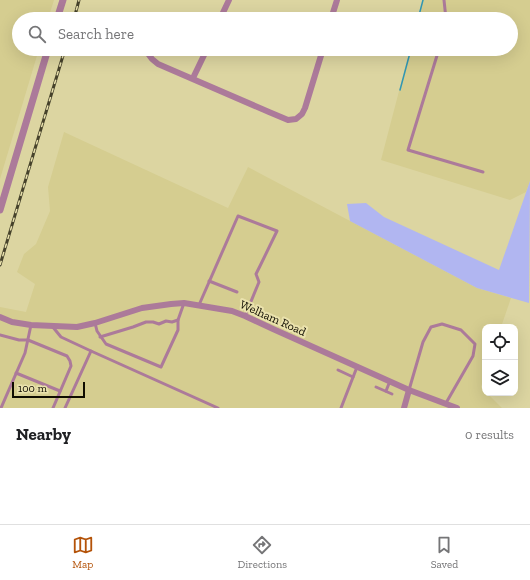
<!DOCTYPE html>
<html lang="en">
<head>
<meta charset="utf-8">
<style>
  body { margin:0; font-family:"Zilla Slab",serif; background:#f6f6f6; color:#202124 }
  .controls { position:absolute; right:12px; bottom:12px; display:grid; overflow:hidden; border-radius:8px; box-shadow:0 4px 16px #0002 }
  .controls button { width:36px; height:36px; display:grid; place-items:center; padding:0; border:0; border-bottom:1px solid #e0e0e0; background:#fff; color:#202124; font:20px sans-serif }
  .scale { position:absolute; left:12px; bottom:10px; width:73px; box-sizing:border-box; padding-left:4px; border:2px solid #0f0c00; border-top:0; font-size:11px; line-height:14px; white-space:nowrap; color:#0f0c00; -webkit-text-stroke:3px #eae2ad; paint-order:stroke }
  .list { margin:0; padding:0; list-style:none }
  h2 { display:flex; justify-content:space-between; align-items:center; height:52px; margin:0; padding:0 16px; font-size:17px }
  h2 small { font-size:13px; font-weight:400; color:#757577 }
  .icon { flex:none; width:22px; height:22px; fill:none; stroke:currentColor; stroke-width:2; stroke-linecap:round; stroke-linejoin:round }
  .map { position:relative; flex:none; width:530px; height:408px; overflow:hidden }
  .search { position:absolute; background:#fff; box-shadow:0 4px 16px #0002; left:12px; right:12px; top:12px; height:44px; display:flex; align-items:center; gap:10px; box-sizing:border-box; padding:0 14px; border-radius:22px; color:#757577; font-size:15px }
  .sheet { height:116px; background:#fff }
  nav { display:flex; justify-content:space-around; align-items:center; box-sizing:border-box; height:56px; border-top:1px solid #e0e0e0; background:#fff; font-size:11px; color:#757577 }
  nav a { display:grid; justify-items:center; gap:2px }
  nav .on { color:#b45309 }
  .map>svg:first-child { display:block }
</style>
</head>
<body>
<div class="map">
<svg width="530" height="408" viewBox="0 0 530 408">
  <rect width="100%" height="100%" fill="#dcd5a1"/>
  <g fill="#d5cd90">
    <path d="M0 0H54L48 19H19V49H39L0 179Z"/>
    <path d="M423 0H530V181L526 192 510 200 381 160 410 49H511V19H418Z"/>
    <path d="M64 132 228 208 248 167 477 288 511 298 501 327H485V374L481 387 485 391V393H487L502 408H0V307L26 312 35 284 17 272 24 254 36 244 50 211 48 187Z"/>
  </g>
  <path fill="#b1b6f1" d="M530 181 529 303 477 288 350 221 347 204 366 203 384 217 499 270Z"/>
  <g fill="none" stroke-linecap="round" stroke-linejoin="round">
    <g stroke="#3097b4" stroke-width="1.5">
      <path d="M418 19 423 0"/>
      <path d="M400 90 411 49"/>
    </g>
    <g stroke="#ac7a9a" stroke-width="3">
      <path d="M444 0 446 19"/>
      <path d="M439 49 408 150 483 172"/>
      <path d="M209 281 237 292"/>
      <path d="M199 305 238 216 277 231 260 266 256 274 259 282 245 316"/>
      <path d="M95 323 97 331 106 344 161 367 178 330V320L184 303"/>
      <path d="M52 326 61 337 91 351 65 408"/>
      <path d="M0 335 19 340H28L67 356 70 361 71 366 53 408"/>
      <path d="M100 337 133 327 146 322H153L159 324 166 321 172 322 178 320"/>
      <path d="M91 351 218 408"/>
      <path d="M338 370 353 377"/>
      <path d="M16 373 60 391"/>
      <path d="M376 387 392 394"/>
      <path d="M409 390 423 342 431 327 442 324 461 330 475 344 473 356 446 403"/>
      <path d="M386 391 390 381"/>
      <path d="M1 408 25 353 31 325"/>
      <path d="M341 408 357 367"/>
    </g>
    <g stroke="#ac7a9a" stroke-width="6">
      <path d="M220 19 229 0"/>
      <path d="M331 19 337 0"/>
      <path d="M146 51 152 59 158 64 269 112 288 120 296 119 302 114 305 108 323 49"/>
      <path d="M193 78 207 49"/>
      <path d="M0 317 12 322 31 325 77 327 95 323 142 308 171 304 184 303 232 311 245 316 273 329 409 390 457 408"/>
      <path d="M404 408 409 390"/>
    </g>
    <g stroke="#ac7a9a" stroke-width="7">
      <path d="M57 19 63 0"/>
      <path d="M0 210 48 49"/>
    </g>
    <g stroke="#46422b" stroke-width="3">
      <g id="rail">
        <path d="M74 19 79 0"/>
        <path d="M0 265 65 49"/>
      </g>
    </g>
    <use href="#rail" stroke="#eae2ad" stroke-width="1.5" stroke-dasharray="4.5" stroke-linecap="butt"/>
  </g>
  <g text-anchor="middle" stroke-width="4" stroke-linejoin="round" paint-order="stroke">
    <g font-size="12" fill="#0f0c00" stroke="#eae2ad">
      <text transform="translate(273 318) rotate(24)" y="4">Welham Road</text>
    </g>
  </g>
</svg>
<div class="controls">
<button><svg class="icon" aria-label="locate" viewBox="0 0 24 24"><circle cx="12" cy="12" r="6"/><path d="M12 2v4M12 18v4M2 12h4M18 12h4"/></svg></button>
<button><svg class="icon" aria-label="layers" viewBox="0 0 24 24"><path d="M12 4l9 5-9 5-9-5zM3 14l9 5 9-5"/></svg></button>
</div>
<div class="scale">100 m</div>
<div class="search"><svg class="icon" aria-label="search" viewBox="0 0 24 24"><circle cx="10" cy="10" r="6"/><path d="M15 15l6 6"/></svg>Search here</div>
</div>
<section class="sheet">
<h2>Nearby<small>0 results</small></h2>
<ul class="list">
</ul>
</section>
<nav>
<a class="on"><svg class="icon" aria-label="map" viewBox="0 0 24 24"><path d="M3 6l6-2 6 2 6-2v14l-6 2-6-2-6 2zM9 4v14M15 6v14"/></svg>Map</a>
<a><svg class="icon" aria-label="directions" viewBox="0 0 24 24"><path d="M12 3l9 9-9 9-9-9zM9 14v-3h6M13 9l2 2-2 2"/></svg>Directions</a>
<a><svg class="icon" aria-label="saved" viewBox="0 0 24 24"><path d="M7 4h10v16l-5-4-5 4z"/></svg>Saved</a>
</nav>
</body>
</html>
